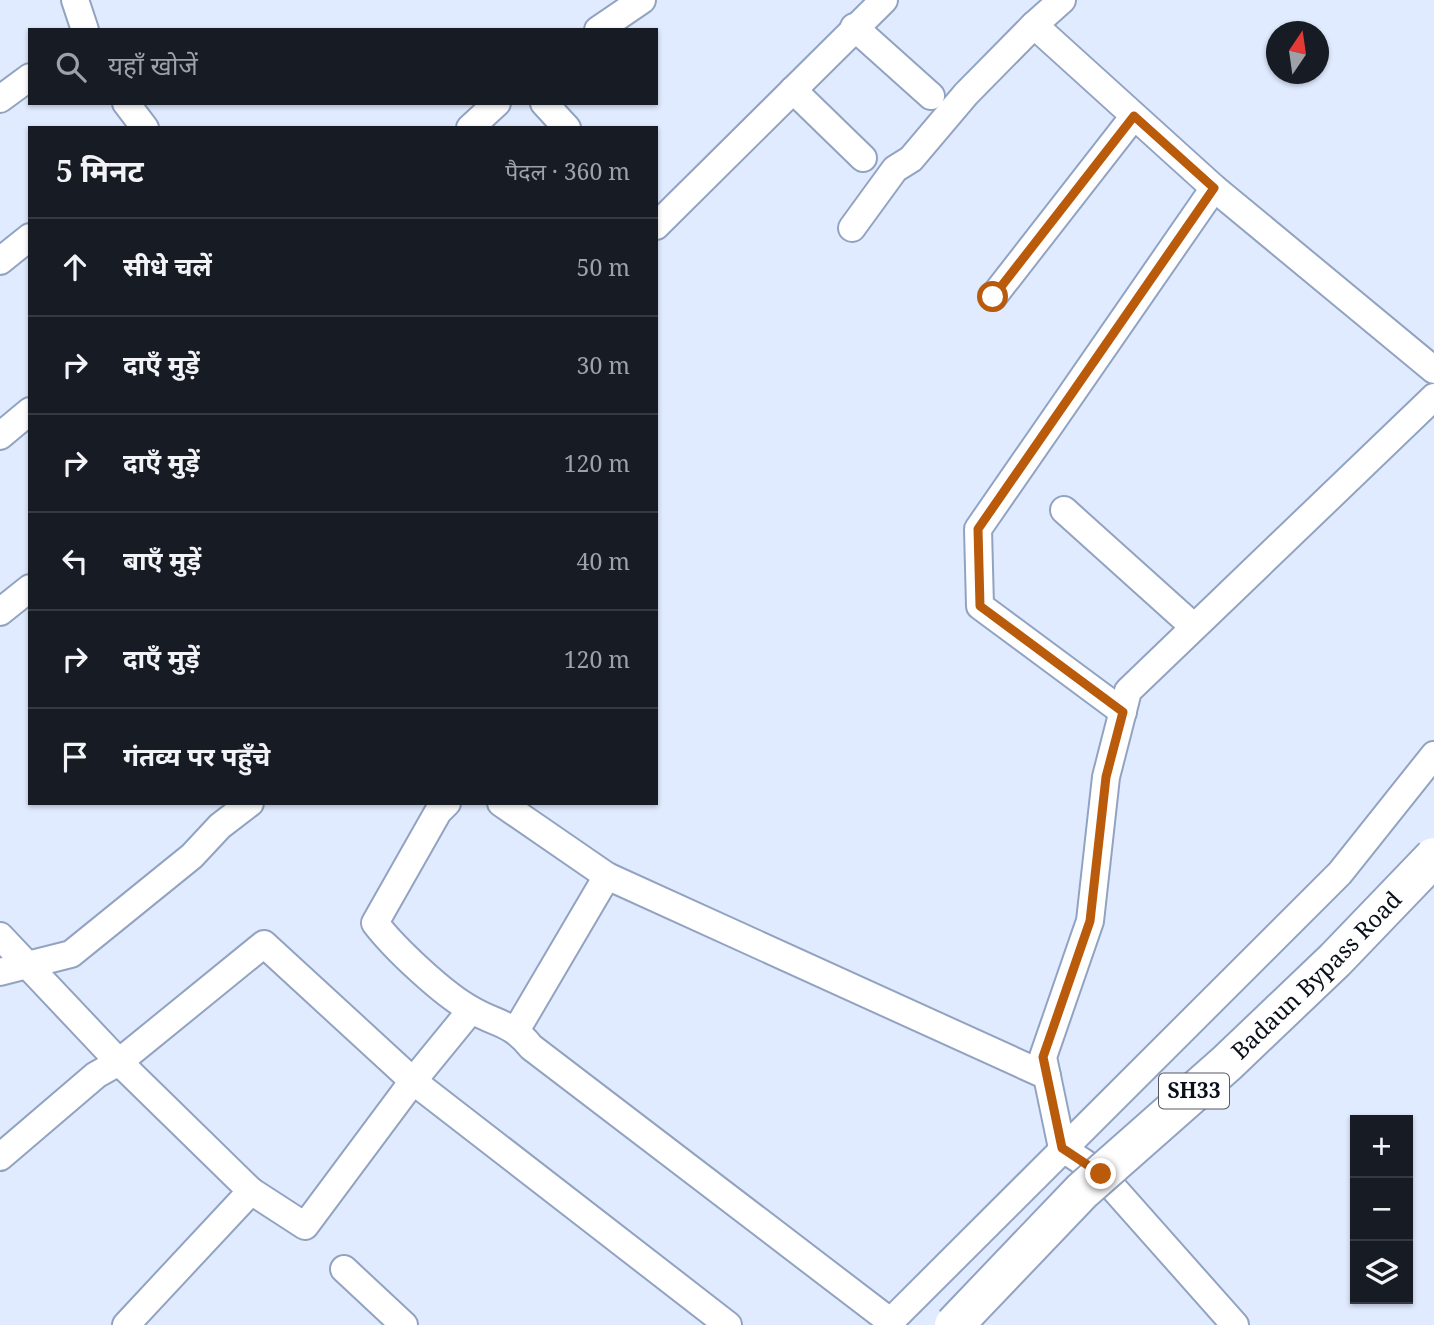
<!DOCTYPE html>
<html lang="hi">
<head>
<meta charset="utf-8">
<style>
  body { margin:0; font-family:"Noto Serif","Noto Sans Devanagari",serif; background:#20242c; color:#f1f3f6 }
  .controls { position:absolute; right:21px; bottom:21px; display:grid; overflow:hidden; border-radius:0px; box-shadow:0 2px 5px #0004 }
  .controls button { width:63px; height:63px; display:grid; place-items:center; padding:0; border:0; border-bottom:2px solid #363941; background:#171b24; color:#f1f3f6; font:35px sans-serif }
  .compass { position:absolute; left:1266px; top:21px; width:63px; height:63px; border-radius:50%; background:#171b24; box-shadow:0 2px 5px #0004; rotate:13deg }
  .stop { position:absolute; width:21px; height:21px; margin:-16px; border:5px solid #b95b0b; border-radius:50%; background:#fff }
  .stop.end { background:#b95b0b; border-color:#fff; box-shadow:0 2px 7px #0008 }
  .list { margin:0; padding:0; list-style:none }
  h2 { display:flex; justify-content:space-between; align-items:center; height:91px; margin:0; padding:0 28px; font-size:30px }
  h2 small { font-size:23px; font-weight:400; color:#9ea1a6 }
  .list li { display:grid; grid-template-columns:46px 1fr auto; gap:21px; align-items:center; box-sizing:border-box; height:98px; padding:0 28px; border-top:2px solid #363941 }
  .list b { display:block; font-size:26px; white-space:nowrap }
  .list em { font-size:23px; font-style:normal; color:#9ea1a6 }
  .icon { flex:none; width:38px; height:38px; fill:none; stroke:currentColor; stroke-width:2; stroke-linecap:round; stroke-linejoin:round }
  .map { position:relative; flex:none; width:1434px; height:1325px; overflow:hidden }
  .search { position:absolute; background:#171b24; box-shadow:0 2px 5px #0004; left:28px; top:28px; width:630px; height:77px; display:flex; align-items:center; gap:18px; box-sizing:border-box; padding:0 24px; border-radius:0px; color:#9ea1a6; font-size:26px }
  .panel { position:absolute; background:#171b24; box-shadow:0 2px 5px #0004; left:28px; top:126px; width:630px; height:679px; border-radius:0px }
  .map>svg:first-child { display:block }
</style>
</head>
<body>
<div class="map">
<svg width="1434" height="1325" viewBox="0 0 1434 1325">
  <rect width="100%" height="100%" fill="#e0ebff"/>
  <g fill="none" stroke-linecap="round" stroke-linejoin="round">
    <g stroke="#92a3c2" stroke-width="30">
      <g id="street">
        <path d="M75 0 85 30"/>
        <path d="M1062 0 1034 25 1214 188 1434 370"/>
        <path d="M854 27 931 96"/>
        <path d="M598 30 642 0"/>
        <path d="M793 90 863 158"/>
        <path d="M0 99 30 77"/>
        <path d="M126 103 145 128"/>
        <path d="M544 103 567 128"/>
        <path d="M470 128 497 103"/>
        <path d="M656 226 884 0"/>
        <path d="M852 228 895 169 911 159 966 94 1034 25"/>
        <path d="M0 261 30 237"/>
        <path d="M993 297 1134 116"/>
        <path d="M0 436 30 411"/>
        <path d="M1064 510 1194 627"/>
        <path d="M0 612 30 588"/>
        <path d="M1123 712 980 606 978 529 1214 188"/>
        <path d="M447 803 438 812 375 923C395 949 444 995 472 1010 498 1025 511 1022 531 1047L891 1322"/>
        <path d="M501 803 607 876 1047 1076"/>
        <path d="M0 936 119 1062 251 1191 305 1226 413 1081 471 1010"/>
        <path d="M0 972 71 954 192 856 220 826 250 803"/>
        <path d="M517 1029 607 876"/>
        <path d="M0 1157 96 1075 119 1062 264 944 413 1081 728 1325"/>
        <path d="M344 1269 404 1325"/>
        <path d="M126 1325 251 1191"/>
        <path d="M887 1325 1340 873 1434 755"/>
        <path d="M1235 1325 1101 1174 1062 1148 1043 1057 1090 921 1106 777 1128 691 1434 397"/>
      </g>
    </g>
    <use href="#street" stroke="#fff" stroke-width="26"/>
    <g stroke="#92a3c2" stroke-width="42" stroke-linecap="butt">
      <g id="primary-bridge">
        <path id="s1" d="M954 1325 1082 1191 1227 1063 1335 960 1434 857"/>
      </g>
    </g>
    <use href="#primary-bridge" stroke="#fff" stroke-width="38"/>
  </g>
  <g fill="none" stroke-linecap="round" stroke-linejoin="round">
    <path stroke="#b95b0b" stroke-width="9" d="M993 297 1134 116 1214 188 978 529 980 606 1123 712 1106 777 1090 921 1043 1057 1062 1148 1101 1174"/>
  </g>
  <g text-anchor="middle" stroke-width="5" stroke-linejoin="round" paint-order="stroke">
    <rect fill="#fff" stroke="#54585f" stroke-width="2" x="1159" y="1073.5" width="70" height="35" rx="5"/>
    <g font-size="21" font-weight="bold" fill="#0a101b">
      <text x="1194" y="1098">SH33</text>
    </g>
    <g font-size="23" fill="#0a101b" stroke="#fff">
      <text dy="8" stroke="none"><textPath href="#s1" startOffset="504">Badaun Bypass Road</textPath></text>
    </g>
  </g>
</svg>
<div class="controls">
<button>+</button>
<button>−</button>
<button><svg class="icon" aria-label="layers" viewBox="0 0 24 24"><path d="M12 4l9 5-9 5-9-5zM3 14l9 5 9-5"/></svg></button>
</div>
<svg class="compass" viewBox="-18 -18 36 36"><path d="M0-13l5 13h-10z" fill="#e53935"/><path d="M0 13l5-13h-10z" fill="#9ea1a6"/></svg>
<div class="stop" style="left:993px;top:297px"></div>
<div class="stop end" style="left:1101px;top:1174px"></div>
<div class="search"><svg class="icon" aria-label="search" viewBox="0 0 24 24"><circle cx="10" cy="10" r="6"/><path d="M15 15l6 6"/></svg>यहाँ खोजें</div>
<section class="panel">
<h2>5 मिनट<small>पैदल · 360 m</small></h2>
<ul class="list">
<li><svg class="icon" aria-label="ahead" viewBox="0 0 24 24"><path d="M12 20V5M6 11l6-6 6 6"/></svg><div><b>सीधे चलें</b></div><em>50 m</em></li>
<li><svg class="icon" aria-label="right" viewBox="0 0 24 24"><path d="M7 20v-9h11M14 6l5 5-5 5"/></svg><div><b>दाएँ मुड़ें</b></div><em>30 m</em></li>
<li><svg class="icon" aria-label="right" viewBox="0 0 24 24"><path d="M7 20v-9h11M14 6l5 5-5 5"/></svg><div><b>दाएँ मुड़ें</b></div><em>120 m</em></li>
<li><svg class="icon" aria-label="left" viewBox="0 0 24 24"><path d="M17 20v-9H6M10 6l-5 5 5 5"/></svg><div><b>बाएँ मुड़ें</b></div><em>40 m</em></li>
<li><svg class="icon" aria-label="right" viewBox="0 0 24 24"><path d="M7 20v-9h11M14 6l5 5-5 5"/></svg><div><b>दाएँ मुड़ें</b></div><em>120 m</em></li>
<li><svg class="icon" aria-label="arrive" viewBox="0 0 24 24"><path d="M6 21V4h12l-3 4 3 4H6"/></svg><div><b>गंतव्य पर पहुँचे</b></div></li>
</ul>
</section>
</div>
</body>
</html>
